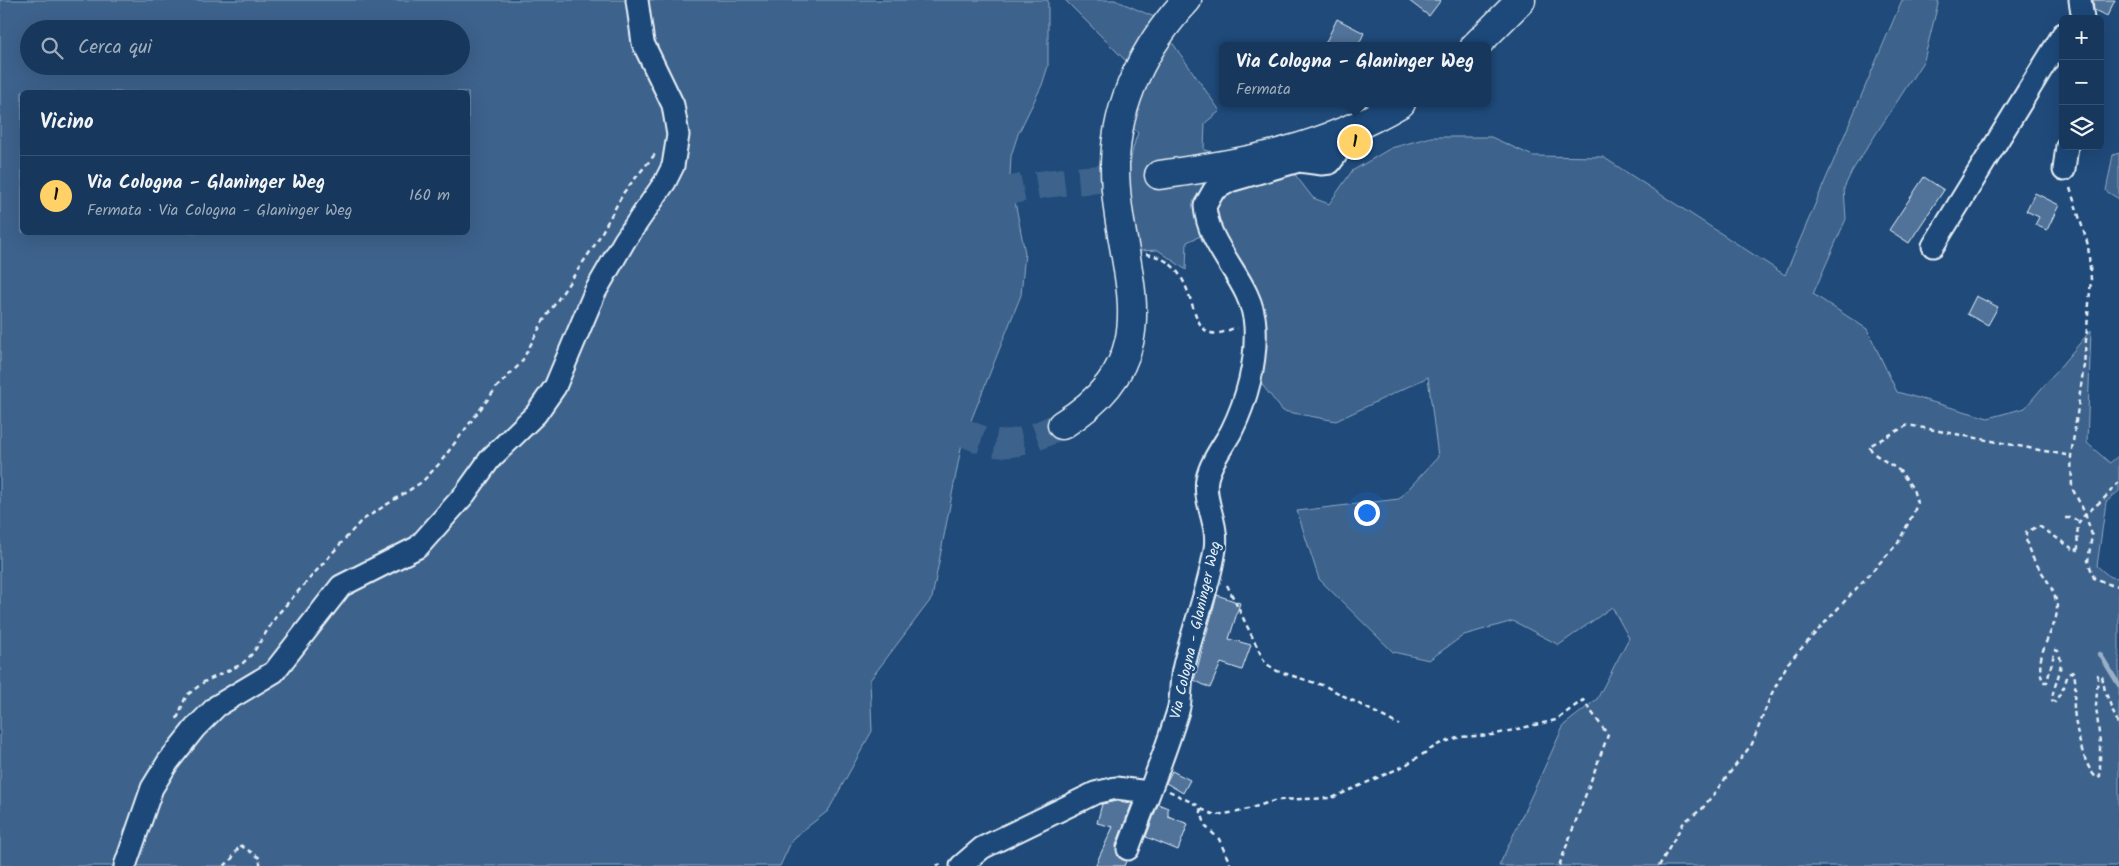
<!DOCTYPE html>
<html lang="it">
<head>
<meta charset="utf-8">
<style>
  body { margin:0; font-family:Kalam,sans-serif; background:#203f62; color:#f1f3f6 }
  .controls { position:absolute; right:15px; top:15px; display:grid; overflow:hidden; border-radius:8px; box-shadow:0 5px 20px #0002 }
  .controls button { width:45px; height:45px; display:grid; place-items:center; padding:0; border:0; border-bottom:1px solid #365272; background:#17385c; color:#f1f3f6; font:25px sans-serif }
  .you { position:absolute; left:1366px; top:512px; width:18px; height:18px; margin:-12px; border:4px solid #fff; border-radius:50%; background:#1a73e8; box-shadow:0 0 0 8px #1a73e833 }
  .badge { display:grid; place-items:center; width:32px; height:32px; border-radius:50%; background:#ffd166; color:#111; font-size:16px; font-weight:700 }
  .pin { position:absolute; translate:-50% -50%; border:2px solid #fff; box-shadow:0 1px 5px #0006 }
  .popup { position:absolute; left:1219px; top:42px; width:272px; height:65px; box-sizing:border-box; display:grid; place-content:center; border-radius:8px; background:#17385c; filter:drop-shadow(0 1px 4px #0005); font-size:16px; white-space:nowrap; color:#9eacbb }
  .popup b { font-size:19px; color:#f1f3f6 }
  .popup::after { content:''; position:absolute; left:50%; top:100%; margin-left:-10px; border:10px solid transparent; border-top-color:#17385c }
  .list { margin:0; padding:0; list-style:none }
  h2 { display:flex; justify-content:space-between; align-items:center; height:65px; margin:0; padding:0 20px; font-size:21px }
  h2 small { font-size:16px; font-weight:400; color:#9eacbb }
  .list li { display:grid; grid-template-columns:32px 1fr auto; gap:15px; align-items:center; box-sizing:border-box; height:80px; padding:0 20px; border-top:1px solid #365272 }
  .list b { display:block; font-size:19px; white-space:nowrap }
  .list p { margin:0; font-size:16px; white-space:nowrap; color:#9eacbb }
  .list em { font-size:16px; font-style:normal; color:#9eacbb }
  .icon { flex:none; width:28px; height:28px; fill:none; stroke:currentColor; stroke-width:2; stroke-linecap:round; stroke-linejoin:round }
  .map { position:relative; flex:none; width:2119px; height:866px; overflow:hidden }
  .search { position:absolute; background:#17385c; box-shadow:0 5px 20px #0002; left:20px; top:20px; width:450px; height:55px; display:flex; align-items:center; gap:12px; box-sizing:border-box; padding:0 18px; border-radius:28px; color:#9eacbb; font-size:19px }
  .panel { position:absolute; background:#17385c; box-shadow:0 5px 20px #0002; left:20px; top:90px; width:450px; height:145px; border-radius:8px }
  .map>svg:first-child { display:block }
</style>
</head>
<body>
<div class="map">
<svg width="2119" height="866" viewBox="0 0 2119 866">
  <rect width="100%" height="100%" fill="#1f4a7a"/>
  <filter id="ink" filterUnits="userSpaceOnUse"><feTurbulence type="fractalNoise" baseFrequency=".02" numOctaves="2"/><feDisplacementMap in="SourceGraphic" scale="10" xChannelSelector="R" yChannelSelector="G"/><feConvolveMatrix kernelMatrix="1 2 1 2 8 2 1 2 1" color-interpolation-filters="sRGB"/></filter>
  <g filter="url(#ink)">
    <g fill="#3c628c" stroke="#92aac2" fill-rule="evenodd">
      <path d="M0 0H1048V66L1042 85 1018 134 1011 156 1010 176 1025 253 1021 295 962 443 932 598 870 680 872 731 828 811 793 838 780 866H0ZM29 29H461V66H29ZM22 92H468V232H22Z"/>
      <path d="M1065 0H1115L1159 19 1130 65Z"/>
      <path d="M1902 0H1939L1924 60 1852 171 1844 188 1846 219 1813 294 1867 329 1897 392 1988 418 2025 408 2091 330 2087 443 2110 463 2119 455V491L2106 502 2097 566 2110 577 2119 578V866H1499L1564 725 1597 699 1629 638 1612 607 1559 645 1513 621 1464 635 1429 660 1393 652 1319 579 1297 511 1399 499 1438 457 1428 377 1336 421 1283 411 1259 381 1267 328 1248 278 1216 229 1187 242 1186 270 1158 250 1139 251C1131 213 1123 170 1138 133L1129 124 1133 111 1169 38 1220 111 1205 123 1204 150 1293 172 1313 198 1329 204 1352 171 1391 148 1431 137H1491L1533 156 1603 157 1785 275Z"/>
      <path d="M2119 153V199L2106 191 2113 155Z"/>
    </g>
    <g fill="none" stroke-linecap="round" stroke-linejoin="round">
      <path stroke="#9ab0c7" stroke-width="4.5" d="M2100 654 2119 685"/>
    </g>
    <g fill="#517399" stroke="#e8f1f8">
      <path d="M1408 0H1441L1429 16Z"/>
      <path d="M2093 0H2115L2107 16 2094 10Z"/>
      <path d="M1337 19 1364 33 1358 46H1324Z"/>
      <path d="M1924 177 1944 190 1909 243 1889 230Z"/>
      <path d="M2035 193 2059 205 2047 230 2035 225 2039 217 2026 211Z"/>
      <path d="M1976 296 1998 307 1988 325 1967 314Z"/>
      <path d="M1217 595 1240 603 1229 639 1251 645 1242 670 1221 663 1210 688 1194 680Z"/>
      <path d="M1172 771 1190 780 1183 793 1166 783Z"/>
      <path d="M1117 801 1132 803 1116 845 1118 857 1126 861 1124 866H1095L1113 827 1097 823 1102 804Z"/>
      <path d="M1158 804 1168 808V816L1188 824 1178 850 1146 837Z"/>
    </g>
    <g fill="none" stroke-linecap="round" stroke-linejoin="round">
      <path stroke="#3d638d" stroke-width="28" stroke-dasharray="28 14" stroke-linecap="butt" d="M1062 425C1042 434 1020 446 997 443 973 440 948 425 931 409 873 355 877 288 931 234 947 218 965 204 987 197 1041 179 1103 180 1159 175"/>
      <g stroke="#e8f1f8" stroke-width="25">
        <g id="minor">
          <path d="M2080 0 2083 19"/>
          <path d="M2064 170 2067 146"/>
          <path d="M1933 246 2063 34"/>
          <path d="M1128 849C1145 803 1164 757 1178 711 1182 697 1180 683 1183 670 1192 629 1209 590 1215 549 1219 523 1203 502 1207 479 1210 463 1223 446 1231 432 1247 400 1257 362 1255 326 1253 281 1208 250 1205 206L1214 190 1230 181 1299 161 1322 164 1330 163 1336 155 1330 138"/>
          <path d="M125 866 152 788 168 762 195 728 217 706 274 672 341 586 418 547 465 494 490 459 536 414 555 387 595 292 625 240 665 182 673 166 678 135 673 105 643 43 637 0"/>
          <path d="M961 866 982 848 1095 793 1116 788 1149 792"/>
        </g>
      </g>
      <g stroke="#e8f1f8" stroke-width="31">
        <g id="major">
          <path d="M1475 46 1521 0"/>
          <path d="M1159 175C1247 163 1323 149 1401 103"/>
          <path d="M1062 425C1179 352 1114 269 1115 164 1116 102 1145 45 1187 0"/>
        </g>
      </g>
      <g stroke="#e8f1f8" stroke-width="2.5" stroke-dasharray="5 4" stroke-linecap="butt">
        <path d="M2070 188 2088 245 2091 279 2084 365 2071 456 2072 488 2085 513 2092 535 2088 561 2094 578 2111 585 2119 586"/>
        <path d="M1146 254C1199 262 1185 326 1211 333 1219 335 1229 330 1237 327"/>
        <path d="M2119 482C2113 488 2107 496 2100 502 2078 521 2076 518 2078 548L2076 551 2039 526 2026 532C2024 560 2055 579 2057 607 2058 631 2032 651 2043 682H2047L2055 650 2058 651C2066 668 2053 684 2052 700L2055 702 2064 687 2068 674 2073 672C2078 682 2073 697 2074 708 2075 725 2083 767 2097 778L2100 776V743L2096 706 2098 675 2102 676 2105 691 2119 727"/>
        <path d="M2065 518H2073L2079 522"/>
        <path d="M1227 585 1265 663 1277 671 1325 686 1399 725"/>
        <path d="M177 719 186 696 204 682 242 664 253 653 277 615 361 521 422 482 439 464 497 387 521 363 542 323 596 243 624 192 656 153"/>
        <path d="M1169 791 1199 806 1206 827 1219 839 1231 866"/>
        <path d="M1201 809 1215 815 1238 812 1277 800 1332 798 1404 766 1439 744 1460 737 1492 735 1556 720 1583 700 1608 735 1559 866"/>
        <path d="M224 866 231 860 240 845 260 858V866"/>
        <path d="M936 866 944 863"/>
        <path d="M1659 866 1684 822 1702 809 1752 744 1771 695 1788 663 1898 543 1914 512 1917 503 1913 489 1900 471 1873 453 1869 446 1908 425 2071 456"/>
      </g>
      <use href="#minor" stroke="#1f4a7a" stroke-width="21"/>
      <use href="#major" stroke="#1f4a7a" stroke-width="28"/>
    </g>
  </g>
  <g text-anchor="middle" stroke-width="5" stroke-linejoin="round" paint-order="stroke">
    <g font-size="15" fill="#e8f1f8" stroke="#1f4a7a">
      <text transform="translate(1195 630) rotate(-77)" y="5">Via Cologna - Glaninger Weg</text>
    </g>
  </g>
</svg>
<div class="controls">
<button>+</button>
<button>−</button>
<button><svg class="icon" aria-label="layers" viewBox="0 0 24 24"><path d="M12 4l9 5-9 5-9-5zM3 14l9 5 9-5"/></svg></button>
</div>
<div class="you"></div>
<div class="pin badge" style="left:1355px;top:142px">1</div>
<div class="popup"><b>Via Cologna - Glaninger Weg</b>Fermata</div>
<div class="search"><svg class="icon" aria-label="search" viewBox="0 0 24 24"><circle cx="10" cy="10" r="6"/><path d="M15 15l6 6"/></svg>Cerca qui</div>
<section class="panel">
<h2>Vicino<small></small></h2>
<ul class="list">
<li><span class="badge">1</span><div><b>Via Cologna - Glaninger Weg</b><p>Fermata · Via Cologna - Glaninger Weg</p></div><em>160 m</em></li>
</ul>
</section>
</div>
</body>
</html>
